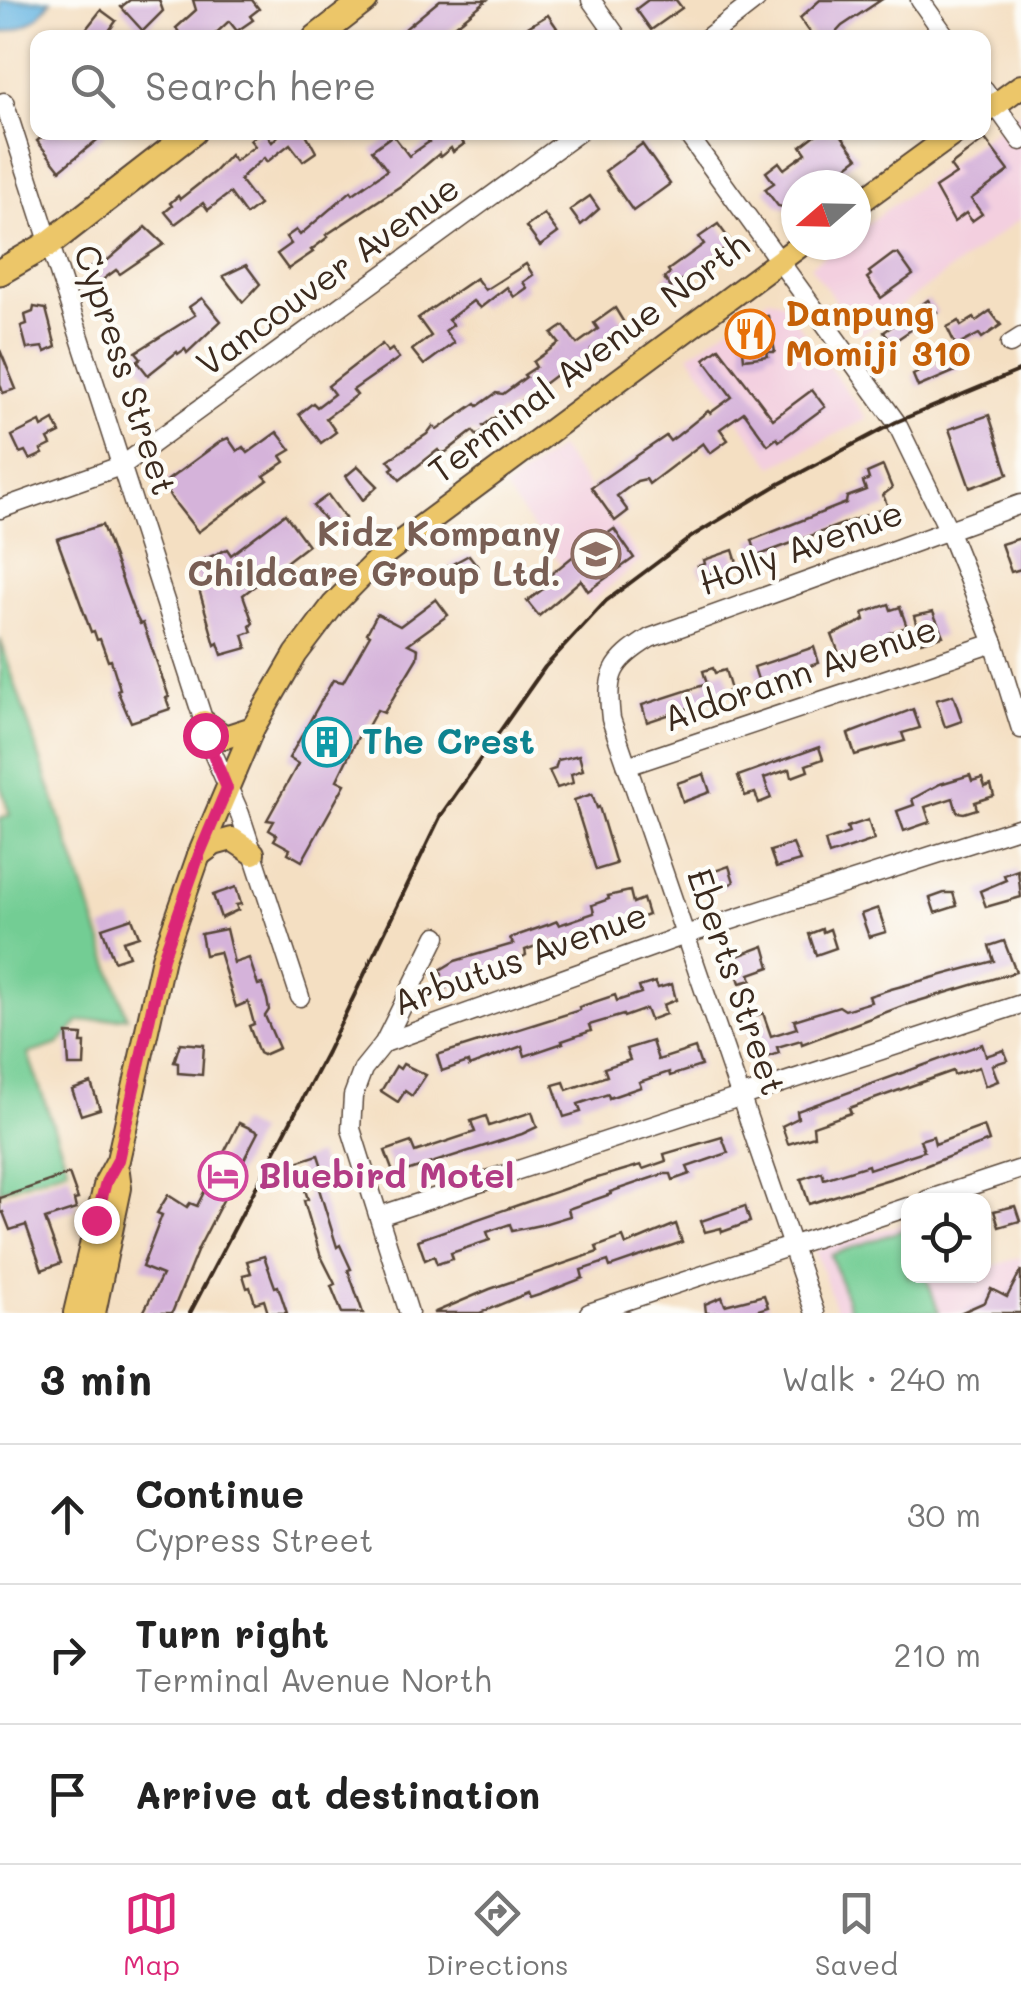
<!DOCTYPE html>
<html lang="en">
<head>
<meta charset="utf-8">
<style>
  body { margin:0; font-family:Mali,sans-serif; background:#f6f6f6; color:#222 }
  .controls { position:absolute; right:30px; bottom:30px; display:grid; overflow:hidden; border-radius:20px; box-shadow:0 2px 8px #0004 }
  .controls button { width:90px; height:90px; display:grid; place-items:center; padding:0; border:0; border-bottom:2px solid #e0e0e0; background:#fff; color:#222; font:50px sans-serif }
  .compass { position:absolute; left:781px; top:170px; width:90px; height:90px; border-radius:50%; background:#fff; box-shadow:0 2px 8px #0004; rotate:250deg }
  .stop { position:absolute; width:30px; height:30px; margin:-22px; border:8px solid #db2777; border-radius:50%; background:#fff }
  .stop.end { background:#db2777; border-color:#fff; box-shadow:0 2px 10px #0008 }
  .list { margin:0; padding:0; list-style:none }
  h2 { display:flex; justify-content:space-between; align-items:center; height:130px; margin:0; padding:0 40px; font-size:42px }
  h2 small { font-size:32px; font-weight:400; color:#767676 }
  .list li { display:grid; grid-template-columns:65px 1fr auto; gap:30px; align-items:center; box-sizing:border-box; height:140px; padding:0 40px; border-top:2px solid #e0e0e0 }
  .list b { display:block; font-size:38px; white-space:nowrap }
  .list p { margin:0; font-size:32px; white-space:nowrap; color:#767676 }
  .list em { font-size:32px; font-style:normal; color:#767676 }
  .icon { flex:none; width:55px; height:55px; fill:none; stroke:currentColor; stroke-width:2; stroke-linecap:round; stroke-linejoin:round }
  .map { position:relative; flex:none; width:1021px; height:1313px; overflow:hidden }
  .search { position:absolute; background:#fff; box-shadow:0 2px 8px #0004; left:30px; right:30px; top:30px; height:110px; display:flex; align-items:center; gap:25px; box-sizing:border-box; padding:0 35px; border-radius:20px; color:#767676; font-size:38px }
  .sheet { height:550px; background:#fff }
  nav { display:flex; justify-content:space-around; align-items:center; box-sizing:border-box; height:140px; border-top:2px solid #e0e0e0; background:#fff; font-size:28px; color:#767676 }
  nav a { display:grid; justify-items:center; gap:5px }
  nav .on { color:#db2777 }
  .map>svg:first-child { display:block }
</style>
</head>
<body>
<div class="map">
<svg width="1021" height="1313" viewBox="0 0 1021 1313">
  <rect width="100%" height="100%" fill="#fdfcf7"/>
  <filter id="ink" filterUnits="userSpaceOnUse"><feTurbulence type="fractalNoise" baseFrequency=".01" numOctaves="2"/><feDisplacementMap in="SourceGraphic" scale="20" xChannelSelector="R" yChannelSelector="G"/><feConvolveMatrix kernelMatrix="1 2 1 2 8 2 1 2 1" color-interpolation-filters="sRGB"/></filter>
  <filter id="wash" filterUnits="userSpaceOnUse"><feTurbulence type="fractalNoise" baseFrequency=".0048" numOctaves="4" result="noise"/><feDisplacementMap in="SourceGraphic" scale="40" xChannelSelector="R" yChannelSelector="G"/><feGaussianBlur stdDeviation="2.25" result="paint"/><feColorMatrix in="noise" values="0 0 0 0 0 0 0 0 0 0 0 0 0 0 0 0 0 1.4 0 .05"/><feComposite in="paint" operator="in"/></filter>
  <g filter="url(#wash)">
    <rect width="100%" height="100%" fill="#f4dfc2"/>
    <g fill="#f3cfdf">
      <path d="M1021 111V218L861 335 810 266 839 245H856V232Z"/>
      <path d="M769 298 782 302 867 419 773 466 689 355Z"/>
      <path d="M559 448 641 560 590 603 504 489Z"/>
      <path d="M908 1222V1276H951L953 1279 984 1276V1269L1021 1257V1313H837L815 1250Z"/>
    </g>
    <g fill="#73cd94" stroke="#577c59" stroke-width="2.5">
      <path d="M0 639 127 1017 79 1022 59 1044 28 1054 68 1168 0 1191V818L10 815 0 784Z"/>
      <path d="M908 1228V1276H926L939 1313H851L831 1255Z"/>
    </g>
    <path fill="#67b6e2" stroke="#517080" stroke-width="2.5" d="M0 0H51C40 20 23 30 0 33Z"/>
    <g id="blocks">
      <g fill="#d5b3da">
        <path d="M130 0H159L163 11 143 31 121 7Z"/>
        <path d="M193 0H252L259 9 250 16 253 20 237 31 229 21 211 38H183L176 28 196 10Z"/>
        <path d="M440 0H487L440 38H394Z"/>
        <path d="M648 0H676L682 8 651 30 636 9Z"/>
        <path d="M820 0H881L842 26 831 38H814L800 18Z"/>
        <path d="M101 10 116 21 104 38H79Z"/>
        <path d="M548 15 557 28 544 38H528L523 30Z"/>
        <path d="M47 132H107L60 170 37 141Z"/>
        <path d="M260 132H265L272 142 282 132H305L316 152 303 161 290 144 267 162 264 158 245 174 240 180 259 205 246 215 230 193 208 210 203 203 175 224 165 212 172 206 170 203 178 196 180 199 214 172 230 155 235 161 255 146 250 140Z"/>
        <path d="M423 132H455L464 144 453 152 451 148 440 157 439 154 402 185 326 235 328 237 311 250 313 252 288 269 277 254 291 244 286 237 296 230 300 235 351 191 353 194 387 170 372 150 393 135 409 156 429 142Z"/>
        <path d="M819 132H839L858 158 826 182 820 174 806 185H796V200L786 208 778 206 765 189 774 183 766 172 779 162 784 169 806 153 801 146Z"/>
        <path d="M985 139 1009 171 971 199 982 214 972 221 966 213 954 222 935 188 956 174 950 166Z"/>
        <path d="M642 144 670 184 633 211 605 171Z"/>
        <path d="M590 196 599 209 581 225 570 210Z"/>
        <path d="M544 214 558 233 540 246 526 227Z"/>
        <path d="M718 224 732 243 671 288 664 278 670 273 668 270 704 244 699 237Z"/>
        <path d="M146 227 164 244 120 274 116 270 97 284 87 270 99 261 108 260Z"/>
        <path d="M893 254H898L913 275 881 298 867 278 871 275 869 272Z"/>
        <path d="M526 264 533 275 523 282 527 288 514 297 507 287 480 308 473 301 448 320 453 325 445 331 454 343 424 365 412 350 431 336 418 318 476 278 485 290Z"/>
        <path d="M246 265 260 284 243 302 223 276Z"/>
        <path d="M202 298 221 321 187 353 185 349 178 354 177 352 148 375 137 361 141 358 136 352 195 315 189 307Z"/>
        <path d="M928 300 937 312 892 343 884 332Z"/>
        <path d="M34 307 46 309 56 347 45 352 43 347 27 349 21 326 27 324 25 315 33 312Z"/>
        <path d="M615 308 626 326 591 349 594 358 578 370 573 362 503 415 502 412 483 426 486 429 477 436 473 431 446 452 441 453 438 450 400 480 391 469 394 467 388 460 427 434 433 426 437 430 476 403 478 406 496 393 503 394 526 377 524 375 536 367 533 362 559 343 552 334 559 329 564 326 577 344 598 329 594 323Z"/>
        <path d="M990 311 1001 325 982 338 979 334 956 346 947 327 959 321 961 326 974 318 976 321Z"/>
        <path d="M768 316 775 352H767L768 356 744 359 741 331 754 330 753 318Z"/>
        <path d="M382 344 388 352 392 349 399 358 353 390 357 395 326 418 336 432 321 443 299 414 313 403 317 407 334 394 328 386Z"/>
        <path d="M719 348 773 419 812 390 825 407 779 441 777 438 768 445 744 412 720 429 728 440 710 453 703 443 649 484 646 479 637 481 617 496 628 511 615 521 591 487 666 436 670 441 677 436 708 411 710 413 732 397 704 359Z"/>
        <path d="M0 350 16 389 3 393 0 384Z"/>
        <path d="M960 351 967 366 918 387 913 375Z"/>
        <path d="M989 415 1008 474 970 488 949 429Z"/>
        <path d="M54 420 60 433 48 439 51 445 41 450 43 454 30 460 25 451 20 453 12 436 40 422 42 427Z"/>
        <path d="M277 432 291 450 281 456 285 462 264 476 268 480 198 532 172 499 164 486 168 480 221 441 228 438 237 451 243 447 248 453Z"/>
        <path d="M358 466 378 486 363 500 346 476Z"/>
        <path d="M883 466 892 488 883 495 888 507 757 556 752 540 846 503 847 497 866 490 863 482 869 479 867 473Z"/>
        <path d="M328 495 345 518 332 528 313 506Z"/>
        <path d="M285 514 308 545 243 595 253 623 250 626 252 632 243 635 247 648 222 655 218 643 215 645 192 565 227 549 231 555Z"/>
        <path d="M102 525 133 610 140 624 143 623 169 697 166 698 170 709 131 722 117 690 120 689 111 660 108 661 100 639 97 640 94 631 91 632 57 539Z"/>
        <path d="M614 529 634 558 588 591 581 580 539 616 527 601 543 589 539 584 598 536 600 539Z"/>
        <path d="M1021 538V569L1011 572 1001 544Z"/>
        <path d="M733 550 738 566 702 576 698 566 705 564 704 560Z"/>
        <path d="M469 555 479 568 475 575 471 574 461 582 449 566Z"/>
        <path d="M436 599 448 615 408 644 418 649 417 658 384 713 377 710 363 735 360 733 337 780 345 784 302 861 288 853 290 849 274 840 277 835 269 830 274 821 267 820 298 764 289 758 333 680 343 682 370 635 367 633 377 614 400 626Z"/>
        <path d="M889 604 891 610 900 607 907 627 889 633 893 643 853 656 849 653 840 656 832 635 865 620 863 613Z"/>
        <path d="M933 612 943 636 921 642 914 616Z"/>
        <path d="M814 647 819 663 759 683 754 667Z"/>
        <path d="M713 668 715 673 725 670 731 690 727 692 728 695 647 722 642 705 707 684 703 671Z"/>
        <path d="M953 695 962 721 945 727 936 700Z"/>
        <path d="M913 709 920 728 902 733 905 741 855 755 848 734Z"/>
        <path d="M819 747 823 759 806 765 808 771 792 777 790 769 764 778 771 798 759 803 755 793 745 796 738 776Z"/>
        <path d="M579 755 583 770 571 774 573 783 557 788 549 771 555 769 558 760Z"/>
        <path d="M704 774 710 792 683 802 677 783Z"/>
        <path d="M970 775 972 781 982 778 985 787 991 785 994 796 975 802 977 809 964 813 957 812 953 798 925 807 930 822 904 831 897 811 914 805 912 799 940 784Z"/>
        <path d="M592 794 597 808 599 807 616 864 596 870 574 800Z"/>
        <path d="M868 820 874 840 829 855 825 841 849 833 847 827Z"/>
        <path d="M793 844 800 861 776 868 770 851Z"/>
        <path d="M729 866 734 882 715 892 709 873Z"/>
        <path d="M1018 870 1021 897 986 907 980 891 1006 880 1004 875Z"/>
        <path d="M236 887 241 904 236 905 238 910 221 918 213 895Z"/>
        <path d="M630 891 633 903 643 899 648 915 618 926 617 921 557 946 555 939 525 950 526 955 512 964 443 989 438 977 442 975 440 970 455 961 513 944 510 938 550 924 557 921 559 925 594 913 592 905 609 899 608 896Z"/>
        <path d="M944 893H953L957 906 935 913 930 898Z"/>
        <path d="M878 908 886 932 869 937 861 914Z"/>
        <path d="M132 918 139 936 123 941 129 956 114 961 102 928Z"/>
        <path d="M226 929 234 963 249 958 258 985 262 984 267 999 269 1010 265 1016 279 1048 263 1055 259 1053 249 1026 254 1024 248 1002 236 1007 219 952 205 955 201 934Z"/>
        <path d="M822 929 823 932 830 929 836 948 816 955 809 934Z"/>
        <path d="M1004 941 1016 972 905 1005 802 1044 801 1040 777 1047 779 1053 764 1058 761 1050 757 1051 752 1036 749 1037 743 1020 763 1013 771 1036 797 1028 794 1020 839 1006 845 1010 871 1002 869 996 891 989 994 961 989 946Z"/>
        <path d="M764 946 770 967 750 974 752 980 740 983 732 958Z"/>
        <path d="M655 982 658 988 672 984 676 1000 663 1005 666 1014 650 1020 646 1009 624 1017 623 1015 589 1025 591 1031 562 1041 563 1043 525 1056 522 1046 469 1066 468 1062 442 1071 437 1055 580 1010 579 1007 615 995 617 1001 641 993 639 987Z"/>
        <path d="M67 1034 82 1035 81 1043H85L84 1066H69Z"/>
        <path d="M652 1041 658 1060 695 1048 701 1066 670 1076 669 1072 639 1082 641 1087 609 1098 608 1094 578 1104 581 1112 564 1117 553 1085 564 1082 567 1090 607 1076 604 1068 630 1060 626 1049Z"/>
        <path d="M180 1043 204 1045 202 1075 178 1073V1063L174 1062Z"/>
        <path d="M982 1044 986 1056 1004 1050 1008 1060 992 1065 998 1081 985 1086 979 1067 954 1075 953 1071 849 1108 851 1113 813 1126 814 1136 788 1144 782 1126 798 1118 797 1111Z"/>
        <path d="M403 1064 426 1075 412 1096 405 1091 398 1102 381 1091 396 1066 400 1069Z"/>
        <path d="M91 1083 100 1109 81 1115 72 1090Z"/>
        <path d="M532 1112 537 1127 522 1134 394 1175 385 1151 411 1142 415 1152 475 1132 471 1121 486 1116 489 1126Z"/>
        <path d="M239 1123 258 1132 198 1249 172 1313H143L162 1275 142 1267 162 1215 157 1213 168 1195 187 1207 190 1203 197 1206Z"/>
        <path d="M984 1126 989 1141 899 1176 809 1204 801 1179 822 1172 824 1179 868 1165 869 1169 924 1151 920 1140 933 1136 935 1144Z"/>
        <path d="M722 1137 728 1153 687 1167 690 1174 673 1180 671 1174H663L610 1192 611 1194 568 1209 570 1216 540 1225 512 1231 510 1224 487 1232 490 1240 451 1253 453 1259 437 1264 434 1256 425 1260 418 1240 587 1181 641 1165 643 1169 666 1161 664 1154Z"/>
        <path d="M318 1155 325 1176 316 1179 337 1247 340 1245 351 1269 348 1270 363 1313H342L331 1286 335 1284 320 1254 304 1201 308 1199 296 1162Z"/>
        <path d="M69 1174 78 1199 74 1200 76 1209 45 1219 61 1263 42 1270 26 1225 10 1230 3 1212 0 1213V1198Z"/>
        <path d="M745 1206 750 1222 722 1232 721 1228 705 1232 701 1221Z"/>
        <path d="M1015 1206 1020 1221 999 1227 994 1211Z"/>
        <path d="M676 1224 682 1242 610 1267 608 1261 581 1270 583 1278 542 1294 530 1298 528 1293 480 1313H433L490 1289 598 1252 596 1247 623 1237 626 1245Z"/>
        <path d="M264 1256 275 1287 278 1286 287 1313H268L264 1300 255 1303 250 1287 247 1288 243 1275 251 1273 247 1261Z"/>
        <path d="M1021 1270V1313H960L985 1302 991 1289 1007 1297Z"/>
        <path d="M764 1295 768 1307 758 1310 759 1313H706L705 1304 722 1297 725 1305Z"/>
      </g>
    </g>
  </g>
  <g filter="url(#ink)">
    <use href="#blocks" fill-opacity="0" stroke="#574537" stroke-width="2.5"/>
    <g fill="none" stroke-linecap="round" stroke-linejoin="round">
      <g stroke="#574537" stroke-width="21">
        <g id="minor">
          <path d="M591 0 618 38"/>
          <path d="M920 0 947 38"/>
          <path d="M707 38 756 0"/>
          <path d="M984 89 1021 141"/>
          <path d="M0 104 4 102 204 722 205 735 240 814 300 997"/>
          <path d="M686 132 896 422 948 529 994 643 1021 729"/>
          <path d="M1010 344 1021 337"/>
          <path d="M0 509 123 465 579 132"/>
          <path d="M627 766 994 643"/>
          <path d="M384 1043 685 935 1021 827"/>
          <path d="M927 1200 1021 1169"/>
          <path d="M379 1216 1021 1004"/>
          <path d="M409 1313 351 1129 353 1096 363 1069 384 1043 437 936"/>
          <path d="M589 1313 908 1207"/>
          <path d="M815 1313 611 719C606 674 611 662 650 638L1021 504"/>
        </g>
      </g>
      <g stroke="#574537" stroke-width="26">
        <g id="major">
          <path d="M984 113 1021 86"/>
          <path d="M856 205 956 132"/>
          <path d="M204 722 225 737 253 728"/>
          <path d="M199 855 214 844 232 839 253 853"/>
          <path d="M75 1313 106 1182 118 1160 163 958 199 855 253 728 296 654 333 605 379 558 801 245"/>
          <path d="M94 1313 120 1188 118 1172"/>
        </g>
      </g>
      <g stroke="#574537" stroke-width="29">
        <g id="highway">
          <path d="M316 38 365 0"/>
          <path d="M0 272 50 243 193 132"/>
        </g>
      </g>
      <use href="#minor" stroke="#fff" stroke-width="18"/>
      <use href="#major" stroke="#ecc669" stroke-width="22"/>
      <use href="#highway" stroke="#ecc669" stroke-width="25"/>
      <path stroke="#3b2a1e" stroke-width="4" d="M190 1313 327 1052 441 815 545 667 606 601 694 535 779 484 896 422 1021 370"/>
    </g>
  </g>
  <g fill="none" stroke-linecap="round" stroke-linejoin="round" filter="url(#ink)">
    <path stroke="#db2777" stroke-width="12" d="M96 1220 106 1182 118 1160 163 958 199 855 227 788 205 735"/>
  </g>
  <defs>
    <g id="restaurant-ring" transform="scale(2.5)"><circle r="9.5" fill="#fdfcf7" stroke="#e8710a" stroke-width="1.5"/><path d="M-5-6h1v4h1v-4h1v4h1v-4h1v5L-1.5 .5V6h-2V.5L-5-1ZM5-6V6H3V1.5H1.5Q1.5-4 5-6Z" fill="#e8710a"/></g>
    <g id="school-ring" transform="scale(2.5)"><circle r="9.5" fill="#fdfcf7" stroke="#8d6e63" stroke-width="1.5"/><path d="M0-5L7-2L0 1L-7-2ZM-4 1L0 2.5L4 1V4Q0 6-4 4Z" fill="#8d6e63"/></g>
    <g id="building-ring" transform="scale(2.5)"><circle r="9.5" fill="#fdfcf7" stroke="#0f9aa8" stroke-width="1.5"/><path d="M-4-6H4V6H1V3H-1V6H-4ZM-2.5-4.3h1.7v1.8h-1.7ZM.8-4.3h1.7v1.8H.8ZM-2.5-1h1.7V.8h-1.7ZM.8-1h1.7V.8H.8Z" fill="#0f9aa8"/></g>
    <g id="hotel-ring" transform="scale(2.5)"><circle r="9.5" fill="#fdfcf7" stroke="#d1479c" stroke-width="1.5"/><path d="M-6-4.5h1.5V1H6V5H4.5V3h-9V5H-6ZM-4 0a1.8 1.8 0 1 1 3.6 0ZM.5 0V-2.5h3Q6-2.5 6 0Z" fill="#d1479c"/></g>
  </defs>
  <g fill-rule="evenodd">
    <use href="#restaurant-ring" x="750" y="334"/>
    <use href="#school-ring" x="596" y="554"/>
    <use href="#building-ring" x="327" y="742"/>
    <use href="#hotel-ring" x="223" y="1176"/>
  </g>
  <g text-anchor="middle" stroke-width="9" stroke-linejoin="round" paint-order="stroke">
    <g font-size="35" fill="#3b2a1e" stroke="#fdfcf7">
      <text transform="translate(328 276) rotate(-36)" y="12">Vancouver Avenue</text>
      <text transform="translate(589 358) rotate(-37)" y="12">Terminal Avenue North</text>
      <text transform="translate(125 370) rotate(72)" y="12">Cypress Street</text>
      <text transform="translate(801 548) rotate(-20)" y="12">Holly Avenue</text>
      <text transform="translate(800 674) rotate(-19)" y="12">Aldorann Avenue</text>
      <text transform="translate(520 959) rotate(-20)" y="12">Arbutus Avenue</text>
      <text transform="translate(736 982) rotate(71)" y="12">Eberts Street</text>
    </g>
    <g font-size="35" font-weight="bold" fill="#c56008" stroke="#fdfcf7" text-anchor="start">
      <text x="785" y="326">Danpung<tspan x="785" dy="40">Momiji 310</tspan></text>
    </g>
    <g font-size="35" font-weight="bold" fill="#785e54" stroke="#fdfcf7" text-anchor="end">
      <text x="561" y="546">Kidz Kompany<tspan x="561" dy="40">Childcare Group Ltd.</tspan></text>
    </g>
    <g font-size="35" font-weight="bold" fill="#0d838f" stroke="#fdfcf7" text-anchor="start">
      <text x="362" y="754">The Crest</text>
    </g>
    <g font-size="35" font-weight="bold" fill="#b23c85" stroke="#fdfcf7" text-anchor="start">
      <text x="258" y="1188">Bluebird Motel</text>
    </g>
  </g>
</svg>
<div class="controls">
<button><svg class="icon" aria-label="locate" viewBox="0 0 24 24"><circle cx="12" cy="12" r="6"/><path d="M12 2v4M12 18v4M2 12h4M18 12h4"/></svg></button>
</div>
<svg class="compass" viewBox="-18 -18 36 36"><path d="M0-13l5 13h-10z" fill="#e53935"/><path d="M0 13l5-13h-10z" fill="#767676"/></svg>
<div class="stop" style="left:205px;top:735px"></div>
<div class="stop end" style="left:96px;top:1220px"></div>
<div class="search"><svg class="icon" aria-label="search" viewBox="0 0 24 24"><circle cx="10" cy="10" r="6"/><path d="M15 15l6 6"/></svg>Search here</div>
</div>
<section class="sheet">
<h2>3 min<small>Walk · 240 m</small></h2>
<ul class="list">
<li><svg class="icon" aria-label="ahead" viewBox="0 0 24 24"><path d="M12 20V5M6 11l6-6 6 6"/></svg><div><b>Continue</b><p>Cypress Street</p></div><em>30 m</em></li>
<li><svg class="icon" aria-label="right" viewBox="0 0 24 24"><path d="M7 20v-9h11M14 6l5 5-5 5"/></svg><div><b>Turn right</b><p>Terminal Avenue North</p></div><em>210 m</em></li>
<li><svg class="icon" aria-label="arrive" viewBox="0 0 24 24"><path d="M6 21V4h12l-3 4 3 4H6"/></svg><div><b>Arrive at destination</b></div></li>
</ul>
</section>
<nav>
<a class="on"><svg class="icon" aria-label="map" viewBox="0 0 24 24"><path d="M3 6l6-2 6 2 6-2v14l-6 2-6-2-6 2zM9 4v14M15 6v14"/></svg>Map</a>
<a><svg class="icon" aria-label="directions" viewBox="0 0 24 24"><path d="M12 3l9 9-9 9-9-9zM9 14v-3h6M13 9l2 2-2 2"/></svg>Directions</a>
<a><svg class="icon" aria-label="saved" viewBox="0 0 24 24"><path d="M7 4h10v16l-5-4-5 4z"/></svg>Saved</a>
</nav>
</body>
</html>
